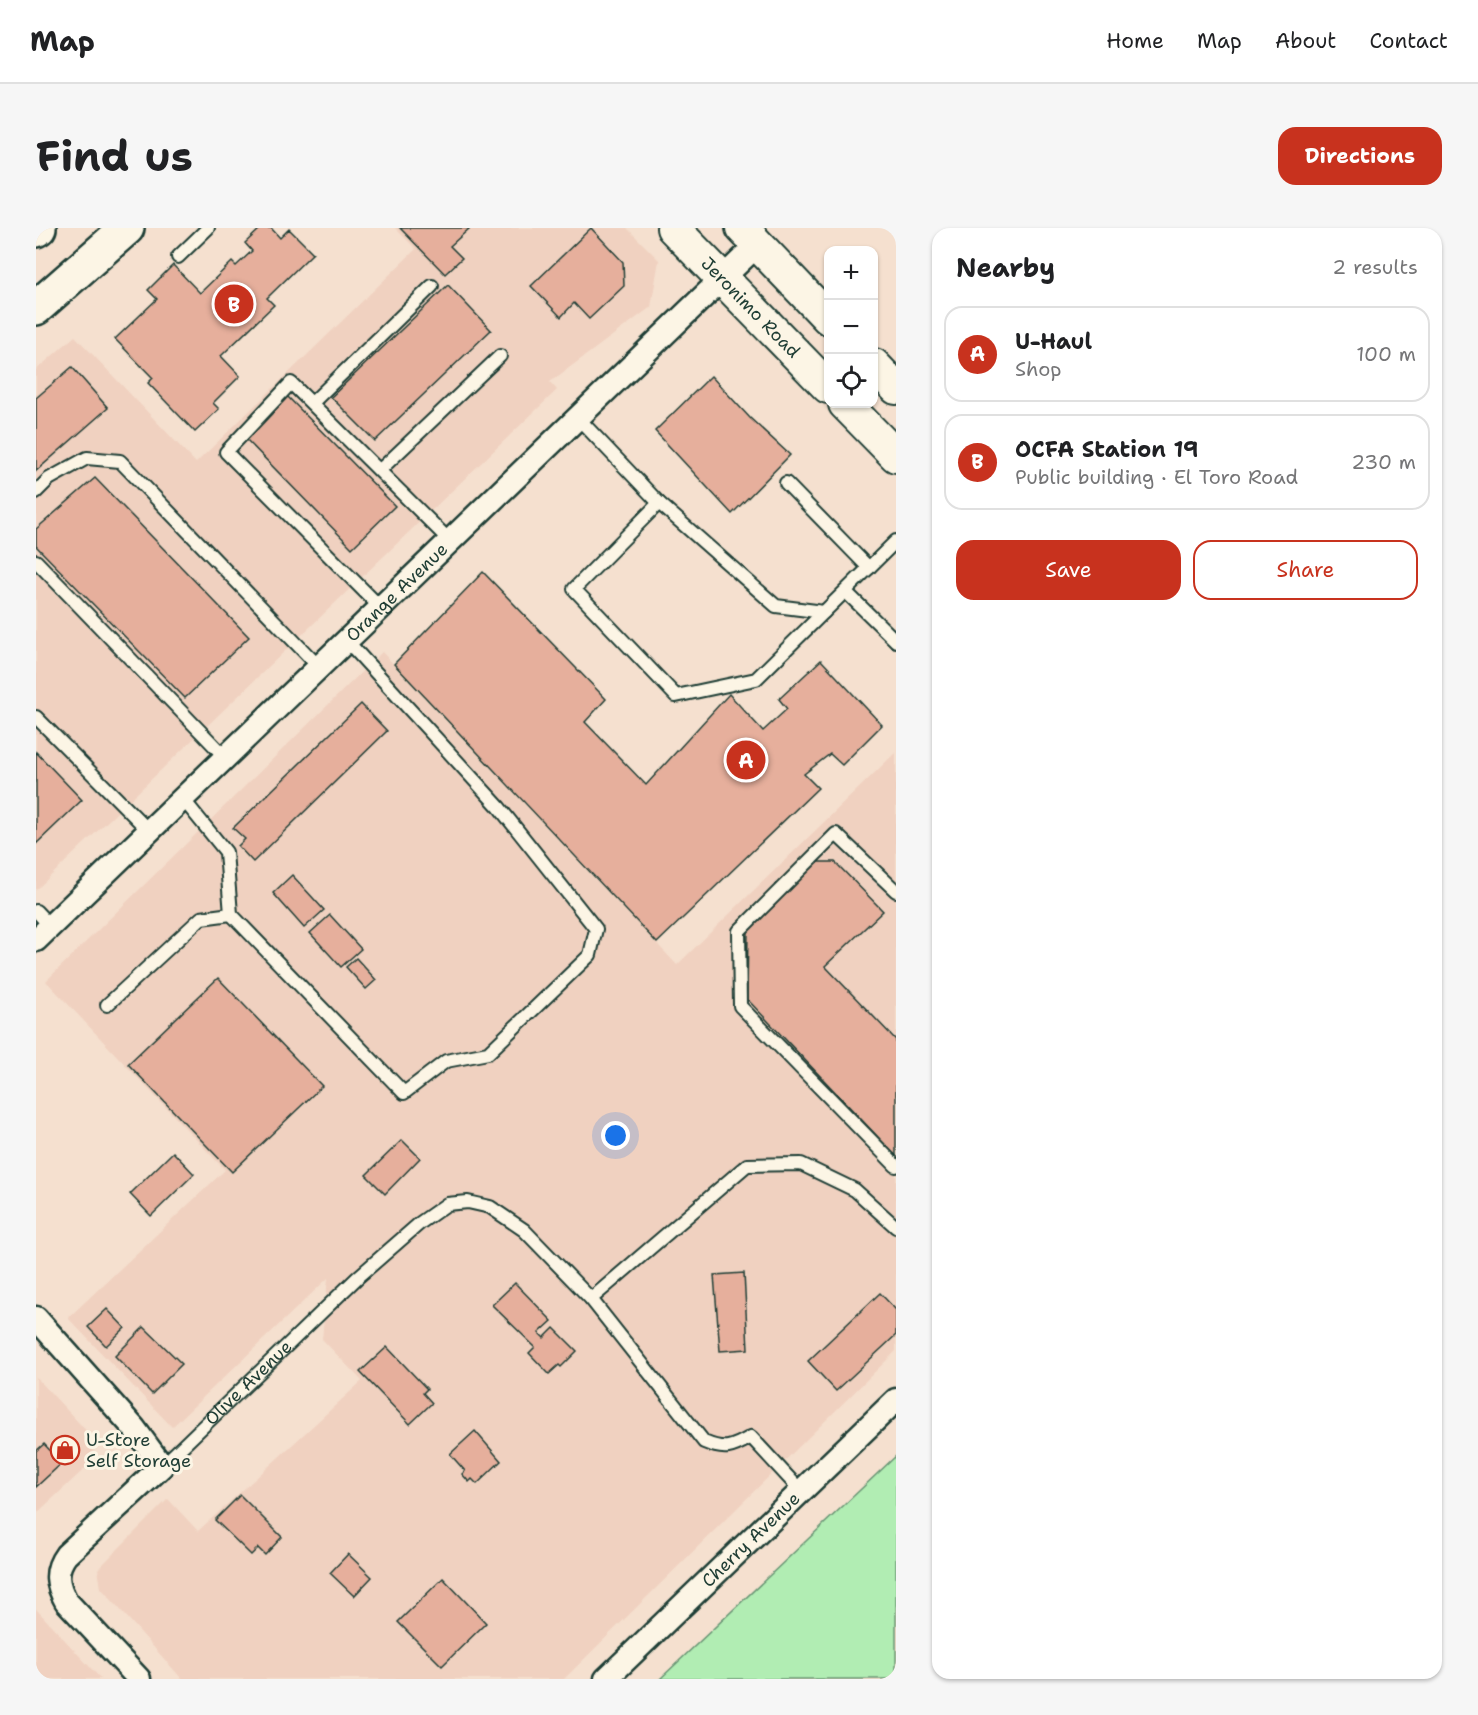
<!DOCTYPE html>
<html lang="en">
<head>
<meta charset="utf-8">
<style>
  body { margin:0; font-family:"Shantell Sans",sans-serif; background:#f6f6f6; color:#202124 }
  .controls { position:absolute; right:18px; top:18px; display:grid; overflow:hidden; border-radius:12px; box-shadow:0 2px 4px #0004 }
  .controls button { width:54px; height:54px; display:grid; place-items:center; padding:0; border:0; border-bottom:2px solid #e0e0e0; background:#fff; color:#202124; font:30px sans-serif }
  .you { position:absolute; left:580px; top:908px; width:21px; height:21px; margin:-15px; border:4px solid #fff; border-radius:50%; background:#1a73e8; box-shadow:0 0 0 9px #1a73e833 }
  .badge { display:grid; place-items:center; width:39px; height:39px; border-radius:50%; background:#c8321e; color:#fff; font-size:20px; font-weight:700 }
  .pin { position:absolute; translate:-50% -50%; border:3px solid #fff; box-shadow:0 2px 6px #0006 }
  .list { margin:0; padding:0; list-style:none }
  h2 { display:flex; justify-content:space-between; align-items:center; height:78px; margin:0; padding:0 24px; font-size:26px }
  h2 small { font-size:20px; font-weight:400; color:#757577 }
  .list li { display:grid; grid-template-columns:39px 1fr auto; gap:18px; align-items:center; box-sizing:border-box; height:96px; margin:0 12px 12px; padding:0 12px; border:2px solid #e0e0e0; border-radius:18px }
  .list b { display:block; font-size:22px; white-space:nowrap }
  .list p { margin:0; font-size:20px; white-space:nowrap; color:#757577 }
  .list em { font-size:20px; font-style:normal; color:#757577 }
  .actions { display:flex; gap:12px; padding:18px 24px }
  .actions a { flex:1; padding:14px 0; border:2px solid #c8321e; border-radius:18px; text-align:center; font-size:21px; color:#c8321e }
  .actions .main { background:#c8321e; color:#fff }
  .icon { flex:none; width:33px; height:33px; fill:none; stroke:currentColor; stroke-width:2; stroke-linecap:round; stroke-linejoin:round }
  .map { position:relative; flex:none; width:860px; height:1451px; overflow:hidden; border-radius:18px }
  header { display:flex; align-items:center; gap:36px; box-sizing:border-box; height:84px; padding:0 30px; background:#fff; border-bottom:2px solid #e0e0e0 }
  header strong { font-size:28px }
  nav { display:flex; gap:33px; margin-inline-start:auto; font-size:21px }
  .intro { display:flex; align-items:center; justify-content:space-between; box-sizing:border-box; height:144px; padding:0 36px }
  h1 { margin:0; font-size:42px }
  .button { padding:15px 27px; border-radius:18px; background:#c8321e; color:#fff; font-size:21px; font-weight:700 }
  main { display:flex; gap:36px; padding:0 36px }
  aside { flex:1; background:#fff; border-radius:18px; box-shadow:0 2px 4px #0004 }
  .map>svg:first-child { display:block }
</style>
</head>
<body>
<header>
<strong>Map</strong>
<nav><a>Home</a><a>Map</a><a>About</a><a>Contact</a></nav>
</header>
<div class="intro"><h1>Find us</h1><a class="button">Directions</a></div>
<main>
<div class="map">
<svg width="860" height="1451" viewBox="0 0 860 1451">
  <rect width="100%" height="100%" fill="#f5e0cf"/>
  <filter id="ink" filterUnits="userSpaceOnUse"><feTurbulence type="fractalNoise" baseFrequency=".0167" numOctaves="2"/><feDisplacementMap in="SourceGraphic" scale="12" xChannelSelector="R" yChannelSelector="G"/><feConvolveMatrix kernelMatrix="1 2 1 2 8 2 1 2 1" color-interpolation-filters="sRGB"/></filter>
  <g filter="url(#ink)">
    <g fill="#f0d1c0">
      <path d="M359 0H591L623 32 615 79 514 154 521 162 0 662V142L39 108 160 235 380 21Z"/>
      <path d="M346 424 641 737 860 524V1123L528 1451H146L65 1360 62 1341 132 1271 162 1303 326 1153 286 1111 292 1050 136 1199 32 1090 189 942 10 753Z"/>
      <path d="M0 1149 58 1211 57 1233 0 1286Z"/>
      <path d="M0 1381 65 1451H0Z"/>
    </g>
    <path fill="#b1edb3" stroke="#689574" stroke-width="1.5" d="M860 1228V1451H624Z"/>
    <g fill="#e6af9c" stroke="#1f3d34" stroke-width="1.5">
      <path d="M225 0H235L244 10 253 1 277 25 231 70 238 77 185 128 204 148 177 175 183 181 159 204 112 155 117 150 79 111 121 71 112 62 137 37 164 65 196 34 200 38 216 23 209 15Z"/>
      <path d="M364 0H434L414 18 426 30 409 46Z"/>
      <path d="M555 0 587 34 588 58 553 91 538 75 525 89 495 58Z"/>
      <path d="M412 57 455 102 339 213 295 169Z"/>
      <path d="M36 139 72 180 0 243V170Z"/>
      <path d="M675 148 714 190 754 227 696 286 619 203Z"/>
      <path d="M251 168 359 278 316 320 209 210Z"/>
      <path d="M59 250 213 409 149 470 0 318V301Z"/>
      <path d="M447 344 570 471 549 494 610 557 693 466 727 503 751 481 743 471 785 432 846 497 806 537 794 526 768 546 782 560 621 715 358 436Z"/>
      <path d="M325 476 351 503 217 634 202 618 209 611 197 600Z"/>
      <path d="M0 524 46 572 0 616Z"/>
      <path d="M781 634H799L847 683 789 738 860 812V928L711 771 712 702Z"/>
      <path d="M256 647 288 682 268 700 237 665Z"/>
      <path d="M294 687 325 721 305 739 274 705Z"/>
      <path d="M320 730 340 752 330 761 310 739Z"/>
      <path d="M182 750 286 858 196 944 92 836Z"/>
      <path d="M366 912 384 930 349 966 330 947Z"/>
      <path d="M137 924 158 946 115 988 94 966Z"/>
      <path d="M708 1045 712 1121 684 1123 678 1047Z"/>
      <path d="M479 1055 516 1093 503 1105 508 1110 518 1100 541 1123 525 1139 523 1137 513 1146 493 1125 499 1119 456 1077Z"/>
      <path d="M844 1065 860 1082V1107L800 1163 772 1133Z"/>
      <path d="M71 1081 89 1100 70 1118 52 1099Z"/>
      <path d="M108 1099 146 1136 116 1166 79 1128Z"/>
      <path d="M351 1119 391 1161 387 1165 396 1175 374 1196 324 1144Z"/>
      <path d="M439 1203 465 1233 441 1256 436 1251 433 1254 426 1246 429 1243 414 1226Z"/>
      <path d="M8 1216 26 1235 0 1259V1223Z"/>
      <path d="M204 1267 246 1309 229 1327 222 1320 215 1327 179 1292Z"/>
      <path d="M312 1326 336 1349 318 1368 294 1345Z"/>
      <path d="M407 1350 450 1395 406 1438 362 1394Z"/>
    </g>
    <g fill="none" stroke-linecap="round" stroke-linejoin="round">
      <g stroke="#1f3d34" stroke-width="16">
        <g id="service">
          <path d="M142 29 172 0"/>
          <path d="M276 175 396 58"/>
          <path d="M542 190 623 275 740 378 788 384 860 313"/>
          <path d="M344 242 464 128"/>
          <path d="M750 255 833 340"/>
          <path d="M0 264 13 251 51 230 84 233 283 439"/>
          <path d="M623 275 538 361 640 468 720 451 788 384"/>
          <path d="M0 333 190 530"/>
          <path d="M810 364 860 413"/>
          <path d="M345 380 190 224 255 155 414 313"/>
          <path d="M0 489 113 603"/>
          <path d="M147 571 190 624 195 686 368 865 410 833 452 825 554 727 560 701 463 579 311 413"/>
          <path d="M860 663 800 606 703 703 704 778 860 938"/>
          <path d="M0 683 14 698"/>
          <path d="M71 777 165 690 195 686"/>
          <path d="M555 1071 711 937 765 936 819 962 860 999"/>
          <path id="s1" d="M126 1238 321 1050 384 995 411 976 432 974 454 979 488 1002 555 1071 668 1214C689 1223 696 1220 715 1209L765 1263"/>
        </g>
      </g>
      <g stroke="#1f3d34" stroke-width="27">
        <g id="minor">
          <path id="s2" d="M0 712 722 16"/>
          <path d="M0 1090 98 1200 126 1238 30 1327C18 1343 21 1357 30 1373L103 1451"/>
          <path id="s3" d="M570 1451 860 1172"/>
        </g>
      </g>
      <g stroke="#1f3d34" stroke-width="36">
        <g id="secondary">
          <path id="s4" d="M637 0 792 159"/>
          <path d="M706 0 792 90"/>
          <path d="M838 137 860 160"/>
          <path d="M809 176 860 228"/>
        </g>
      </g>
      <g stroke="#1f3d34" stroke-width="38">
        <g id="primary">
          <path d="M0 2 3 0"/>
          <path d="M0 80 91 0"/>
        </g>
      </g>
      <use href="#service" stroke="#fcf5e5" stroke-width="12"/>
      <use href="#minor" stroke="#fcf5e5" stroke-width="22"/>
      <use href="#secondary" stroke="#fcf5e5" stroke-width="32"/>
      <use href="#primary" stroke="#fcf5e5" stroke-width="33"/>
    </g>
  </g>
  <defs>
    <g id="shop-ring" transform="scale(1.5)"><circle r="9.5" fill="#fcf5e5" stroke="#c8321e" stroke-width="1.5"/><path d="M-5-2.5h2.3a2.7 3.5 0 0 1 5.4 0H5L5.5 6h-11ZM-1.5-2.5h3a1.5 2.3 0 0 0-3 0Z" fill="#c8321e"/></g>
  </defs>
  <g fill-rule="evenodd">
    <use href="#shop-ring" x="29" y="1222"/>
  </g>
  <g text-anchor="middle" stroke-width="6" stroke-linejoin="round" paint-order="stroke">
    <g font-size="18" fill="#1f3d34" stroke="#fcf5e5">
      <text dy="6" stroke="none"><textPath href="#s4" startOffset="111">Jeronimo Road</textPath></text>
      <text dy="6" stroke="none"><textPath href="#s2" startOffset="501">Orange Avenue</textPath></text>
      <text dy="6" stroke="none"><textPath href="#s1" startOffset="120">Olive Avenue</textPath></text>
      <text dy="6" stroke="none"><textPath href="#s3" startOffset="201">Cherry Avenue</textPath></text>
    </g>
    <g font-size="18" fill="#1f3d34" stroke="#fcf5e5" text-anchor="start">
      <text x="50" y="1218">U-Store<tspan x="50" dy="21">Self Storage</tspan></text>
    </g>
  </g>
</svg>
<div class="controls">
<button>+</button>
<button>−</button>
<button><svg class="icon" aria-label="locate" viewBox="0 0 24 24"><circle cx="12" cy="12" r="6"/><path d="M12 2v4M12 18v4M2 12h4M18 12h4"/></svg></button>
</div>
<div class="you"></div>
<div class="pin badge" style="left:710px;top:532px">A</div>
<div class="pin badge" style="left:198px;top:76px">B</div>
</div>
<aside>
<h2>Nearby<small>2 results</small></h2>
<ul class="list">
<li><span class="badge">A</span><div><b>U-Haul</b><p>Shop</p></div><em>100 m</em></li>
<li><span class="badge">B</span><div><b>OCFA Station 19</b><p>Public building · El Toro Road</p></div><em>230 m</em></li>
</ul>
<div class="actions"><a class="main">Save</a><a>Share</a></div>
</aside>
</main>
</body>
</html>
